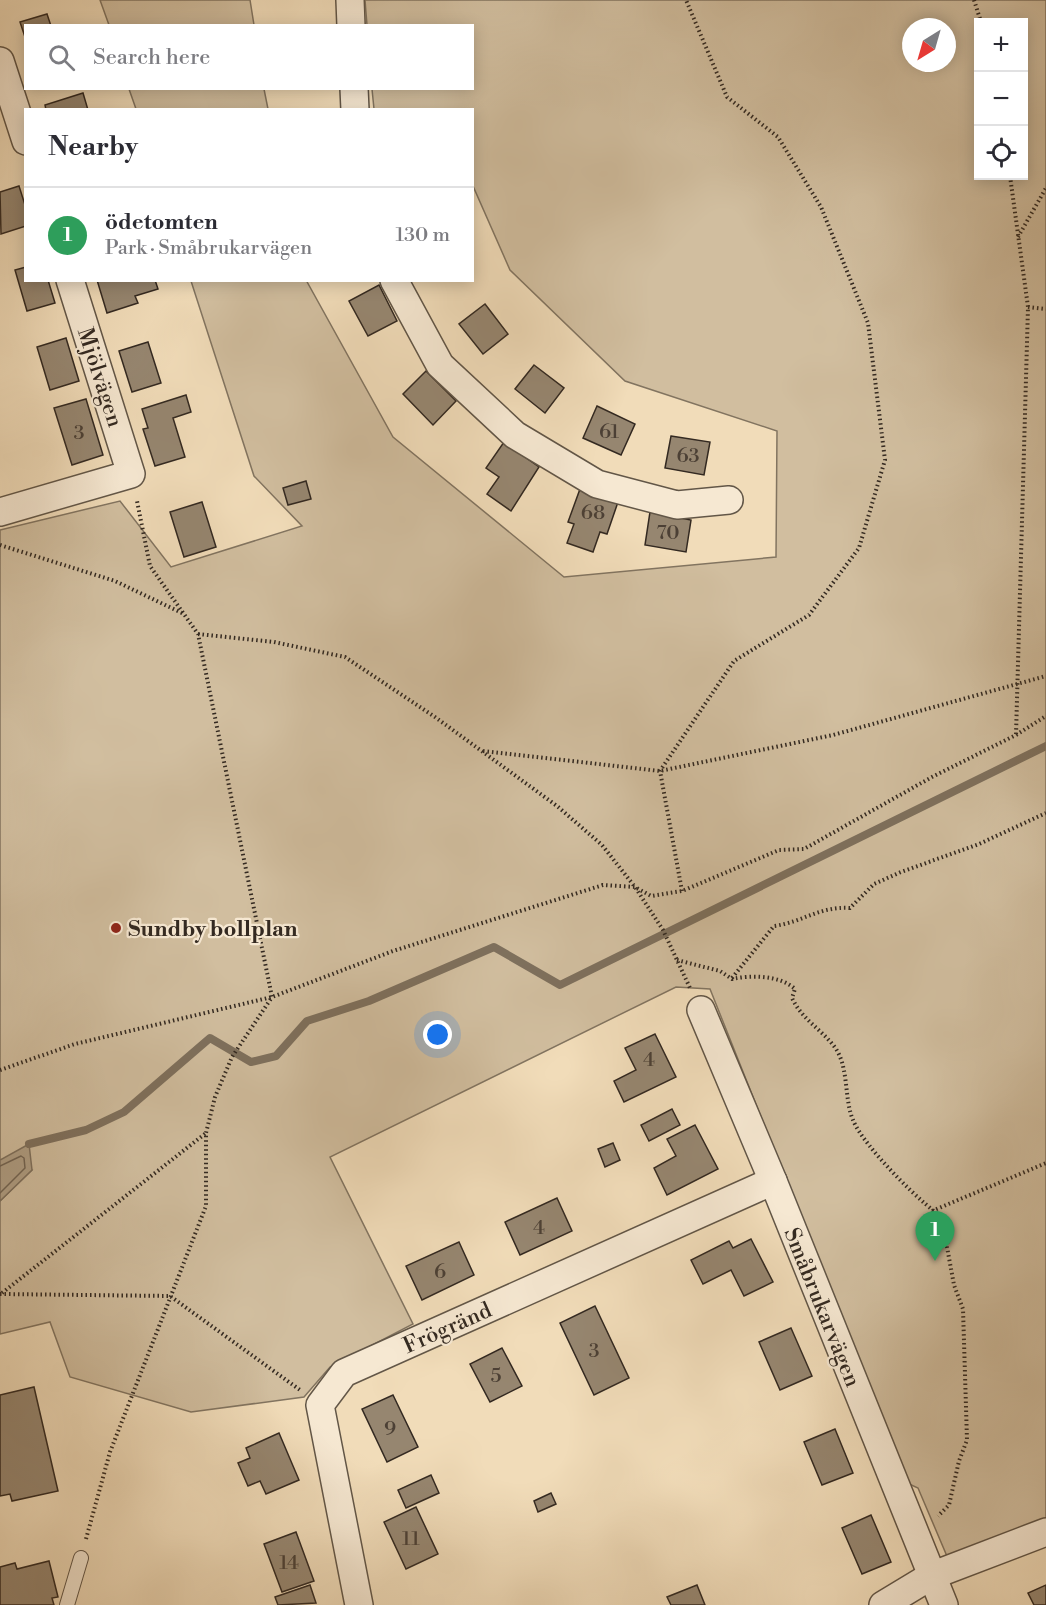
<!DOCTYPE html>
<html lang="en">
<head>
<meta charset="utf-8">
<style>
  body { margin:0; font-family:"Libre Bodoni",serif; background:#f2f2f3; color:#2b2b33 }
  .controls { position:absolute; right:18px; top:18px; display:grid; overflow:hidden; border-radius:0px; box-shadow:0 3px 15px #0003 }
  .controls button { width:54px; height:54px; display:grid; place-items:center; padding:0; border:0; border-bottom:2px solid #e1e1e2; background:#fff; color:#2b2b33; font:30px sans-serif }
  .compass { position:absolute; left:902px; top:18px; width:54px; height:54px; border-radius:50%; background:#fff; box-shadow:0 3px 15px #0003; rotate:217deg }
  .you { position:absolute; left:438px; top:1035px; width:21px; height:21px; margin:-15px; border:4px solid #fff; border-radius:50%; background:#1a73e8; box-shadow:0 0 0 9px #1a73e833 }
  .badge { display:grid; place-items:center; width:39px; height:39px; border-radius:50%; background:#8f2418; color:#fff; font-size:20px; font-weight:700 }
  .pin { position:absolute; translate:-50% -50px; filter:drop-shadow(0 2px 3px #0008) }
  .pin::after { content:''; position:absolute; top:32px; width:21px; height:18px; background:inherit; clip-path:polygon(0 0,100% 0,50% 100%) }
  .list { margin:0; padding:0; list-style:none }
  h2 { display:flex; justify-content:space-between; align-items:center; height:78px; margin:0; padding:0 24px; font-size:26px }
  h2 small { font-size:20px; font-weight:400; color:#7c7c81 }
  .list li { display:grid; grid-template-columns:39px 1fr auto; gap:18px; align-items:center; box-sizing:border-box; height:96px; padding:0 24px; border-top:2px solid #e1e1e2 }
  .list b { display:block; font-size:22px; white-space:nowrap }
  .list p { margin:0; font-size:20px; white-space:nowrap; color:#7c7c81 }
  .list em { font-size:20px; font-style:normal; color:#7c7c81 }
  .icon { flex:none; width:33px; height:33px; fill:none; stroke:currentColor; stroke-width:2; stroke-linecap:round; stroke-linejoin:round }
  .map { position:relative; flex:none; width:1046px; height:1605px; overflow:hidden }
  .search { position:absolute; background:#fff; box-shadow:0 3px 15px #0003; left:24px; top:24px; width:450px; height:66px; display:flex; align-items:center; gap:15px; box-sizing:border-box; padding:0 21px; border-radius:0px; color:#7c7c81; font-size:22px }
  .panel { position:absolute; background:#fff; box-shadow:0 3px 15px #0003; left:24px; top:108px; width:450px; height:174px; border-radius:0px }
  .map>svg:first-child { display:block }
</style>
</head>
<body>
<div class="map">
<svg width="1046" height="1605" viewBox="0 0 1046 1605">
  <rect width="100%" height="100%" fill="#f1dcb9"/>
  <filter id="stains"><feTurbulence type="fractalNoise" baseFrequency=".00333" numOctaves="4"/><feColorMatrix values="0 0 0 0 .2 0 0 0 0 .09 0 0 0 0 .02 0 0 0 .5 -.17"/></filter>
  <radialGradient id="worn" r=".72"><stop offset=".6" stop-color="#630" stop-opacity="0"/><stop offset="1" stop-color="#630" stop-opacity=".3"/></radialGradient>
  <g fill="#d1be9f" stroke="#827460" stroke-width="1.5" fill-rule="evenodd">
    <path d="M100 0H250L254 25H109Z"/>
    <path d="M365 0H1046V1532L952 1568 918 1488 907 1483 710 989 676 987 330 1157 413 1324 330 1367 304 1397 191 1412 70 1377 50 1322 0 1334V1201L32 1170 4 1159 0 1160V530L120 501 171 567 302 526 254 476 191 281 306 280 393 437 564 577 776 557 777 431 625 381 510 270 473 186 472 110 374 109 372 89 472 88V26L367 25ZM978 22H1024V176H978ZM911 27H947V63H911Z"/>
    <path d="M129 89H264L268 109H136Z"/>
  </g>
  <path fill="#b09f85" stroke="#7e705d" stroke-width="1.5" d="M29 1144 32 1170 0 1201V1160Z"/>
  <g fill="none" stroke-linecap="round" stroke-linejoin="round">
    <path stroke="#726453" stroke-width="1.5" d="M0 1166 21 1156 24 1158 25 1168 0 1193"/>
    <path stroke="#7e705d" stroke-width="8" d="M29 1144 86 1130 124 1112 210 1038 251 1062 276 1056 307 1021 369 1001 494 947 560 985 1046 746"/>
  </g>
  <g fill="#968670" stroke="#332921" stroke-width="1.5">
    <path d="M47 14 51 26H26V40L20 22Z"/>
    <path d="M83 93 88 110H46L45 105Z"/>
    <path d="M19 186 26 208V226L1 234 0 192Z"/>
    <path d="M26 267V280H48L55 303 27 311 15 270Z"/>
    <path d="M97 280H155L158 289 135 296 138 303 107 313Z"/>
    <path d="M379 285 397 321 368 336 349 301Z"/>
    <path d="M485 304 508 334 483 354 459 324Z"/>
    <path d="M66 338 79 381 50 390 37 347Z"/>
    <path d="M148 342 161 383 132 392 119 351Z"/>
    <path d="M534 365 564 388 545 413 515 389Z"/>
    <path d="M426 371 456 401 433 425 403 394Z"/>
    <path d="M186 395 191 412 173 418 185 457 155 466 143 429 148 428 142 409Z"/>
    <path d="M86 399 103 455 72 465 54 408Z"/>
    <path d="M597 406 635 424 621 455 583 438Z"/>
    <path d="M671 436 710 442 704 475 665 468Z"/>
    <path d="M504 442 539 467 511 511 487 494 499 477 486 468Z"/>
    <path d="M306 481 311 499 288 505 283 488Z"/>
    <path d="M580 489 618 502 607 534 600 532 593 552 567 543 574 524 568 522Z"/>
    <path d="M202 502 216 547 184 557 170 512Z"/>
    <path d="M650 512 691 520 686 552 645 545Z"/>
    <path d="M655 1034 676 1077 624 1102 614 1081 636 1070 625 1048Z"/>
    <path d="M672 1109 680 1125 649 1141 641 1125Z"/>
    <path d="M695 1125 718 1169 667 1195 654 1168 676 1156 667 1139Z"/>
    <path d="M613 1143 620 1160 605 1167 598 1149Z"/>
    <path d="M557 1198 572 1231 520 1255 505 1222Z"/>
    <path d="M751 1239 773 1282 744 1296 731 1270 703 1284 691 1260 729 1241 733 1248Z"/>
    <path d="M459 1242 474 1275 422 1300 406 1266Z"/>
    <path d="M595 1306 629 1378 594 1395 560 1323Z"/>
    <path d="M791 1328 812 1376 780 1390 759 1342Z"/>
    <path d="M502 1348 522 1386 490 1402 470 1364Z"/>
    <path d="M34 1387 58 1491 12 1501 10 1494 0 1496V1395Z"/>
    <path d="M393 1395 418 1447 387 1462 362 1409Z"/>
    <path d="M835 1429 853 1473 822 1485 804 1442Z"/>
    <path d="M279 1433 299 1480 266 1494 260 1481 248 1486 238 1463 250 1458 246 1448Z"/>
    <path d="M431 1475 439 1493 406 1508 398 1490Z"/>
    <path d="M551 1493 556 1504 538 1512 534 1501Z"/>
    <path d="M416 1507 438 1554 406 1569 384 1522Z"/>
    <path d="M871 1515 891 1562 862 1574 842 1528Z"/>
    <path d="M296 1532 314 1581 282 1592 264 1544Z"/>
    <path d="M49 1561 58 1597 52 1598 54 1605H0V1567L15 1563 17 1569Z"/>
    <path d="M310 1585 316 1603 278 1605 275 1597Z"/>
    <path d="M697 1585 705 1605H671L667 1597Z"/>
    <path d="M1046 1585V1605H1034L1028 1593Z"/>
  </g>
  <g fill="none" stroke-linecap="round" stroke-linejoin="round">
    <g stroke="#625647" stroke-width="16">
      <path id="lane" d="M67 1605 81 1558"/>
    </g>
    <g stroke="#625647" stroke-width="30">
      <g id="street">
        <path d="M350 0 351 26"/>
        <path d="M0 61 26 141"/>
        <path d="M354 88 355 110"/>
        <path d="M394 280 440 365 515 435 597 484 677 505 729 500"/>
        <path d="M0 512 131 474 70 280"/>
        <path d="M701 1010 773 1181 944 1605"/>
        <path d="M359 1605 320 1405 344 1373 773 1181"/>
        <path d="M883 1605 931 1576 1046 1532"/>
      </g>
    </g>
    <g stroke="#332921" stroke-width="4" stroke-dasharray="1.5 3" stroke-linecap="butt">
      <path d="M974 0 981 22"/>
      <path d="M1010 176 1028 307 1016 735"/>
      <path d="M1018 237 1046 188"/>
      <path d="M1028 307 1046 309"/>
      <path d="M0 545 115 581 184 614"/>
      <path d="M198 634 274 642 345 657 435 717 557 806 602 845 635 887 663 930 690 988"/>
      <path d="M483 751 660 771 833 735 1046 676"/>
      <path d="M682 891 660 771 734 661 809 615 859 548 885 460 868 323 821 207 778 137 727 97 686 0"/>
      <path d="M677 960 720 971 732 979C751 975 780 975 795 989L792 998C802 1020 823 1030 836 1049 849 1069 844 1099 853 1120 863 1146 926 1209 949 1222L947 1247 954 1285 963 1309 967 1440 959 1461 949 1505 938 1516"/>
      <path d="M732 978 774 926C803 922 820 906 850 908L874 884 901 872 979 844 1046 813"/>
      <path d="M0 1070 75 1044 272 997 393 951 603 885 635 887 651 896 682 891 779 850 804 849 932 777 1016 735 1046 716"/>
      <path d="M932 1211 1046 1163"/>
      <path d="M2 1293 206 1133"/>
      <path d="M0 1294 170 1296 300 1390"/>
      <path d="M86 1539 110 1452 206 1206V1133L215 1097 232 1057 272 997 198 634 150 566 137 501"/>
    </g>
    <use href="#lane" stroke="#f6e8d2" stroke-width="14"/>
    <use href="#street" stroke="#f6e8d2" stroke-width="27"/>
  </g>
  <circle fill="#8f2418" stroke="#f6e8d2" stroke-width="2" cx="116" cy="928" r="6"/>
  <g text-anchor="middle" stroke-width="4.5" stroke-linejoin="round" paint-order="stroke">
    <g font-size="20" fill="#4c4035">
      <text x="609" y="438">61</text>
      <text x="79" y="439">3</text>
      <text x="688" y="462">63</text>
      <text x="593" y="519">68</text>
      <text x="668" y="539">70</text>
      <text x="649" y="1066">4</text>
      <text x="539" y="1234">4</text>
      <text x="440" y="1278">6</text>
      <text x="594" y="1357">3</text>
      <text x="496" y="1382">5</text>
      <text x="390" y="1435">9</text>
      <text x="411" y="1545">11</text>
      <text x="289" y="1569">14</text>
    </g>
    <g font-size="22" fill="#332921" stroke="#f6e8d2">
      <text transform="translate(101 377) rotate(72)" y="8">Mjölvägen</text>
      <text transform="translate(823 1307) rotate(68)" y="8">Småbrukarvägen</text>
      <text transform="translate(447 1327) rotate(-24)" y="8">Frögränd</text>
    </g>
    <g font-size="22" font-weight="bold" fill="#332921" stroke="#f6e8d2" text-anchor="start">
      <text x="128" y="936">Sundby bollplan</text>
    </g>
  </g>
  <rect width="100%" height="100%" filter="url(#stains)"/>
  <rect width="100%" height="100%" fill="url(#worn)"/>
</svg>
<div class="controls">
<button>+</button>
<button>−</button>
<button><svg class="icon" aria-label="locate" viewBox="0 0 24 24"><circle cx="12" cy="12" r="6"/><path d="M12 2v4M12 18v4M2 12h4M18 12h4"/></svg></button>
</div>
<svg class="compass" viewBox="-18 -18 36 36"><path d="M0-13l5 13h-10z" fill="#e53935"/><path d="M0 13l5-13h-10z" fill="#7c7c81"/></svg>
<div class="you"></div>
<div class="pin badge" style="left:935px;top:1261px;background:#2e9e5b">1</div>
<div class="search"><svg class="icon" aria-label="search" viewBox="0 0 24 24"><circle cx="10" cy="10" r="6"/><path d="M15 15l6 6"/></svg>Search here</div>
<section class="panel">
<h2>Nearby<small></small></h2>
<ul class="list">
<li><span class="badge" style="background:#2e9e5b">1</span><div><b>ödetomten</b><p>Park · Småbrukarvägen</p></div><em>130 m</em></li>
</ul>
</section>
</div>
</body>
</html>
